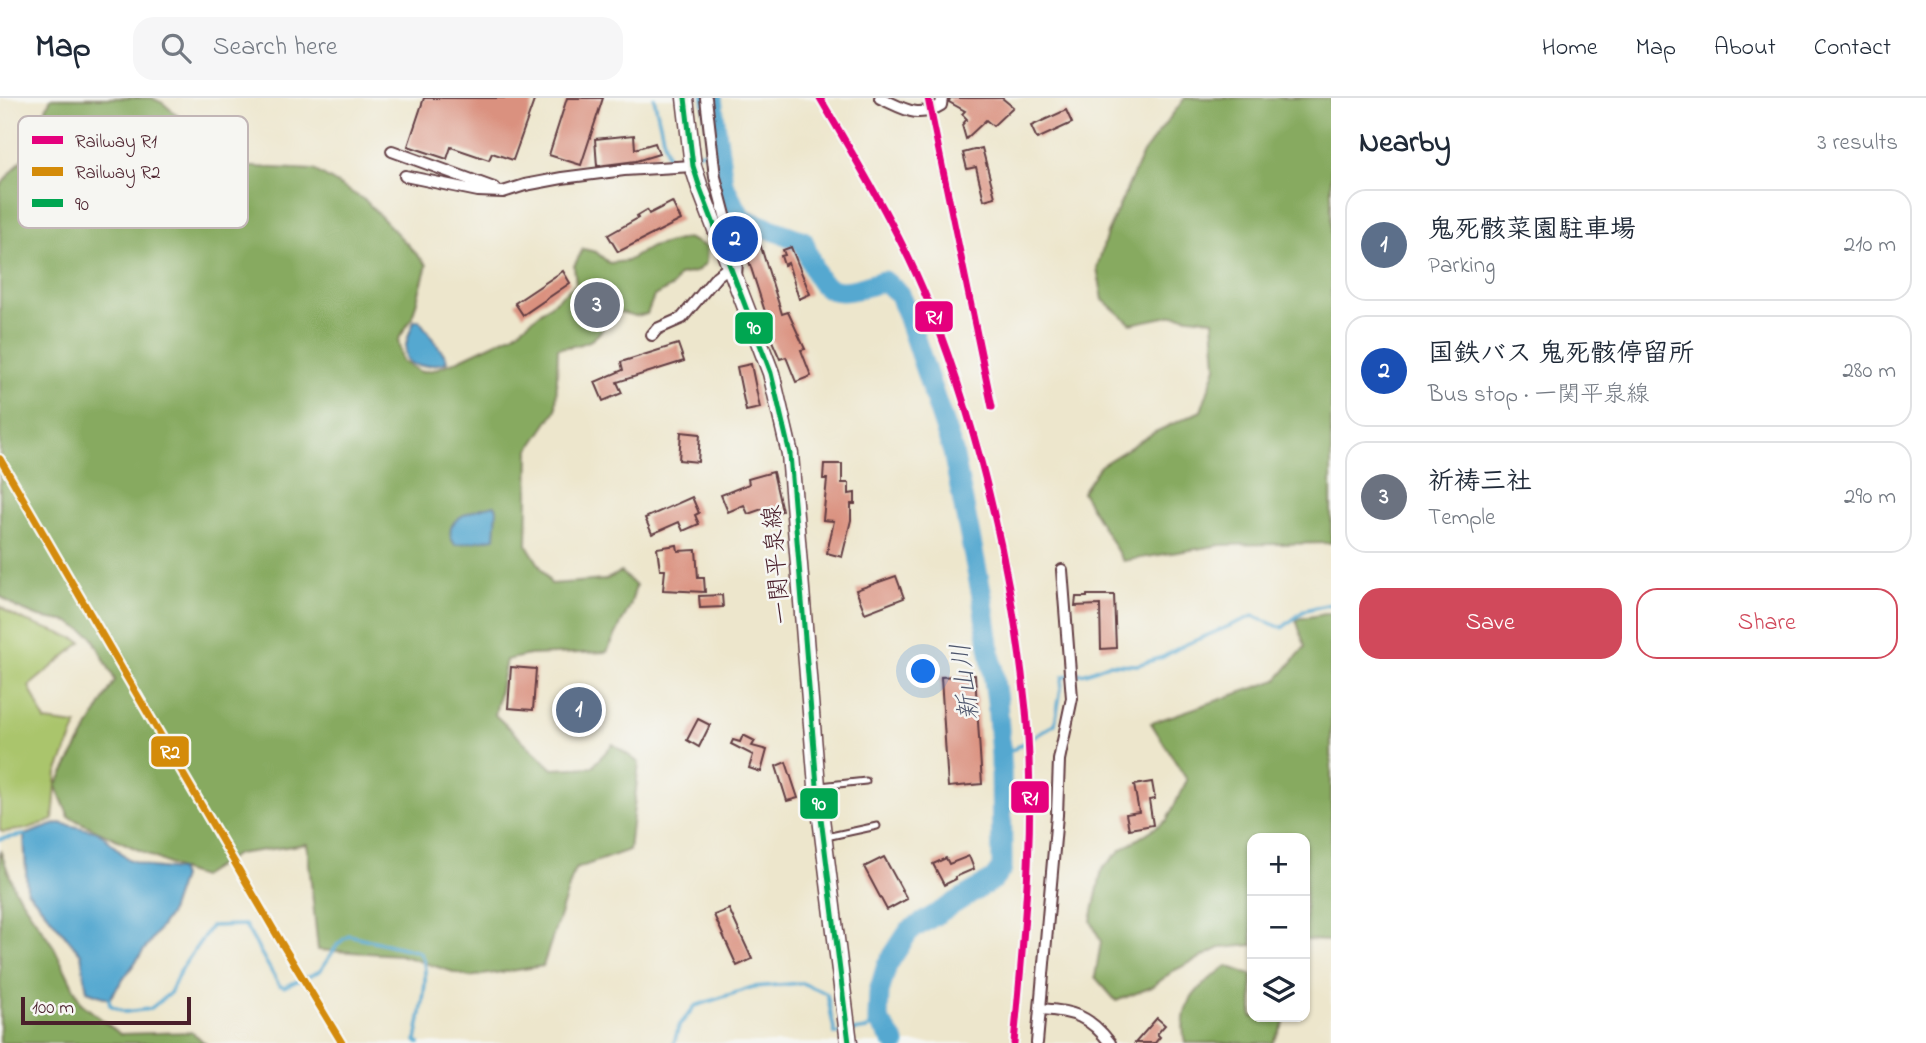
<!DOCTYPE html>
<html lang="en">
<head>
<meta charset="utf-8">
<style>
  body { margin:0; font-family:"Indie Flower","Klee One",sans-serif; background:#f6f6f7; color:#1f2937 }
  .controls { position:absolute; right:21px; bottom:21px; display:grid; overflow:hidden; border-radius:14px; box-shadow:0 2px 5px #0004 }
  .controls button { width:63px; height:63px; display:grid; place-items:center; padding:0; border:0; border-bottom:2px solid #e0e1e3; background:#fff; color:#1f2937; font:35px sans-serif }
  .scale { position:absolute; left:21px; bottom:18px; width:170px; box-sizing:border-box; padding-left:7px; border:4px solid #4a1f2b; border-top:0; font-size:19px; line-height:24px; white-space:nowrap; color:#4a1f2b; -webkit-text-stroke:5px #f6f6f2; paint-order:stroke }
  .you { position:absolute; left:924px; top:574px; width:24px; height:24px; margin:-18px; border:5px solid #fff; border-radius:50%; background:#1a73e8; box-shadow:0 0 0 10px #1a73e833 }
  .badge { display:grid; place-items:center; width:46px; height:46px; border-radius:50%; background:#d1495b; color:#fff; font-size:23px; font-weight:700 }
  .pin { position:absolute; translate:-50% -50%; border:4px solid #fff; box-shadow:0 2px 7px #0006 }
  .list { margin:0; padding:0; list-style:none }
  h2 { display:flex; justify-content:space-between; align-items:center; height:91px; margin:0; padding:0 28px; font-size:30px }
  h2 small { font-size:23px; font-weight:400; color:#747a83 }
  .list li { display:grid; grid-template-columns:46px 1fr auto; gap:21px; align-items:center; box-sizing:border-box; height:112px; margin:0 14px 14px; padding:0 14px; border:2px solid #e0e1e3; border-radius:21px }
  .list b { display:block; font-size:26px; white-space:nowrap }
  .list p { margin:0; font-size:23px; white-space:nowrap; color:#747a83 }
  .list em { font-size:23px; font-style:normal; color:#747a83 }
  .actions { display:flex; gap:14px; padding:21px 28px }
  .actions a { flex:1; padding:16px 0; border:2px solid #d1495b; border-radius:21px; text-align:center; font-size:24px; color:#d1495b }
  .actions .main { background:#d1495b; color:#fff }
  .icon { flex:none; width:38px; height:38px; fill:none; stroke:currentColor; stroke-width:2; stroke-linecap:round; stroke-linejoin:round }
  .map { position:relative; flex:none; width:1331px; height:945px; overflow:hidden }
  header { display:flex; align-items:center; gap:42px; box-sizing:border-box; height:98px; padding:0 35px; background:#fff; border-bottom:2px solid #e0e1e3 }
  header strong { font-size:33px }
  nav { display:flex; gap:38px; margin-inline-start:auto; font-size:24px }
  .search { width:490px; height:63px; background:#f6f6f7; display:flex; align-items:center; gap:18px; box-sizing:border-box; padding:0 24px; border-radius:21px; color:#747a83; font-size:26px }
  main { display:flex }
  aside { flex:1; background:#fff }
  .map>svg:first-child { display:block }
</style>
</head>
<body>
<header>
<strong>Map</strong>
<div class="search"><svg class="icon" aria-label="search" viewBox="0 0 24 24"><circle cx="10" cy="10" r="6"/><path d="M15 15l6 6"/></svg>Search here</div>
<nav><a>Home</a><a>Map</a><a>About</a><a>Contact</a></nav>
</header>
<main>
<div class="map">
<svg width="1331" height="945" viewBox="0 0 1331 945">
  <rect width="100%" height="100%" fill="#f6f6f2"/>
  <filter id="ink" filterUnits="userSpaceOnUse"><feTurbulence type="fractalNoise" baseFrequency=".0143" numOctaves="2"/><feDisplacementMap in="SourceGraphic" scale="14" xChannelSelector="R" yChannelSelector="G"/><feConvolveMatrix kernelMatrix="1 2 1 2 8 2 1 2 1" color-interpolation-filters="sRGB"/></filter>
  <filter id="wash" filterUnits="userSpaceOnUse"><feTurbulence type="fractalNoise" baseFrequency=".00686" numOctaves="4" result="noise"/><feDisplacementMap in="SourceGraphic" scale="28" xChannelSelector="R" yChannelSelector="G"/><feGaussianBlur stdDeviation="1.57" result="paint"/><feColorMatrix in="noise" values="0 0 0 0 0 0 0 0 0 0 0 0 0 0 0 0 0 1.4 0 .05"/><feComposite in="paint" operator="in"/></filter>
  <g filter="url(#wash)">
    <rect width="100%" height="100%" fill="#ede6cc"/>
    <path fill="#aac56c" stroke="#7a724c" stroke-width="2" d="M0 508C24 528 54 530 82 544L29 588 45 623 77 627 57 675 53 722 26 731 3 734 0 732Z"/>
    <g fill="#87aa60" stroke="#686446" stroke-width="2">
      <path d="M51 0H152L163 5 235 68 314 72 366 103 427 167 412 220 398 242 402 263 421 274 433 272 454 264 514 236 576 186 574 168 583 151 596 154 609 165 627 163 651 149 687 140 707 149 706 165 696 174 679 177 673 188 654 198 647 216 635 218 613 212C598 243 592 246 558 250L556 312 529 352 527 447 551 486 605 482 621 474 636 488 630 508 607 554 529 557 506 562 495 617 553 671 592 669 613 646 639 665 629 752 575 771 543 868 469 879 400 857 318 852 307 746 237 756 201 779 183 773 69 719 56 688 115 582 92 538 69 524 39 519 17 510 0 498V88L23 60Z"/>
      <path d="M1185 0H1331V445L1221 447 1123 463 1082 394 1100 368 1155 334 1201 313 1216 269 1213 222 1174 217 1131 226 1103 202 1097 170 1107 135 1143 55Z"/>
      <path d="M1331 515V843L1305 842V740H1252V847L1220 850 1173 873 1152 889 1116 903 1095 879 1101 844 1091 823 1102 771 1121 752 1167 722 1187 682 1151 625 1277 582 1305 549 1296 521Z"/>
      <path d="M0 752 15 792 54 849 81 905 120 936 192 934 205 945H0Z"/>
      <path d="M1227 868 1252 877V919H1283L1284 925 1273 945H1185C1177 905 1197 890 1227 868Z"/>
    </g>
    <g fill="#55a8d0" stroke="#50647e" stroke-width="2">
      <path d="M419 222 446 259 447 264C403 275 397 263 414 223Z"/>
      <path d="M495 407 497 411 495 440 455 447C437 420 476 411 495 407Z"/>
      <path d="M59 725 99 734 128 761 151 769 179 772 182 779 169 817 109 901 87 893 81 856 27 792 24 737Z"/>
    </g>
    <g fill="none" stroke-linecap="round" stroke-linejoin="round">
      <g stroke="#55a8d0" stroke-width="3.5">
        <path d="M654 0 668 61 687 57"/>
        <path d="M698 55 718 51"/>
        <path d="M1001 659 1055 626 1063 578 1086 575 1109 566 1137 567 1163 559 1182 548 1253 518 1282 530 1305 512 1331 506"/>
        <path d="M0 741 24 737"/>
        <path d="M109 901 110 907 125 914 150 911 170 895 180 873 211 828 245 827 279 887 284 889 320 873 338 846 349 837 419 854C433 869 419 922 416 943L419 945"/>
        <path d="M853 933 867 931 878 922"/>
        <path d="M674 945 679 928 695 908 753 889 802 885 827 896 835 936 842 935"/>
      </g>
      <path stroke="#55a8d0" stroke-width="21" d="M712 0 723 86 742 121 803 143C807 153 814 176 821 184 837 202 865 188 884 183L900 196 953 354 982 498 997 603 1001 659 1002 770 994 781 909 833 887 867 879 894 878 922 895 945"/>
    </g>
    <g id="blocks">
      <g fill="#da917f">
        <path d="M424 0H535L513 62 492 55 489 62 451 49 447 61 408 48Z"/>
        <path d="M567 0H603L581 67 549 57Z"/>
        <path d="M950 0H1002L1013 9 993 28 986 22 966 41 962 27 967 21 962 16 965 13 949 4Z"/>
        <path d="M1066 12 1072 25 1037 41 1031 28Z"/>
        <path d="M634 37 635 51 655 45 659 56 636 63 597 68 595 41Z"/>
        <path d="M982 50 995 99 984 102 976 69 967 71 963 55Z"/>
        <path d="M672 104 681 122 618 154 608 137 638 120 637 118 647 112 649 116Z"/>
        <path d="M760 146 782 216 788 214 805 251 801 252 811 278 796 284 786 259 780 261 764 225 768 223 745 151Z"/>
        <path d="M791 149 810 196 799 201 788 165 784 167 781 158 785 157 783 152Z"/>
        <path d="M563 173 570 185 523 217 515 205Z"/>
        <path d="M678 246 684 263 617 284 622 295 603 303 595 284 623 272 621 264Z"/>
        <path d="M751 266 760 310 746 313 737 269Z"/>
        <path d="M681 334 700 336 698 364 679 362Z"/>
        <path d="M824 366H842V385H849V396L855 395V406H851V422L842 459 827 455 834 423 823 422 827 381H823Z"/>
        <path d="M773 374 782 413 766 417 765 410 748 416 744 407 728 414 721 397 749 386 748 381Z"/>
        <path d="M692 399 699 415 695 417 699 426 683 433 679 424 652 436 645 420Z"/>
        <path d="M677 447 678 453 696 452 698 480H704L705 494 663 492 665 472H660L657 450Z"/>
        <path d="M896 478 904 500 865 515 856 492Z"/>
        <path d="M722 497 723 509 700 510 699 498Z"/>
        <path d="M1087 497H1114L1116 550 1101 551 1100 507 1075 508 1076 499H1087Z"/>
        <path d="M511 569 536 571 533 612 508 610Z"/>
        <path d="M975 577 982 686 948 689 941 579Z"/>
        <path d="M698 621 710 627 699 649 687 642Z"/>
        <path d="M743 637 755 643 752 648 767 652 761 674 749 670 753 657 731 646 733 642 740 644Z"/>
        <path d="M786 664 798 700 787 703 776 668Z"/>
        <path d="M1152 684 1155 701 1149 702 1153 727 1129 731 1126 716 1139 714 1134 687Z"/>
        <path d="M969 758 974 771 955 779 956 781 944 787 933 766 946 760 949 766Z"/>
        <path d="M884 759 907 801 887 812 864 769Z"/>
        <path d="M729 811 752 861 737 868 714 817Z"/>
        <path d="M1157 920 1165 927 1157 936 1160 939 1155 945H1135Z"/>
      </g>
    </g>
  </g>
  <g filter="url(#ink)">
    <use href="#blocks" fill-opacity="0" stroke="#623d43" stroke-width="2"/>
    <g fill="none" stroke-linecap="round" stroke-linejoin="round">
      <g stroke="#623d43" stroke-width="9">
        <g id="lane">
          <path d="M820 688 866 683"/>
          <path d="M826 739 877 728"/>
        </g>
      </g>
      <g stroke="#623d43" stroke-width="14">
        <g id="street">
          <path d="M706 0 715 79 737 163 736 178"/>
          <path d="M880 0C903 10 917 22 941 7L942 0"/>
          <path d="M392 53 494 90"/>
          <path d="M405 78 478 93 503 94 525 87 562 80 624 72 693 68"/>
          <path d="M652 237 657 231 682 220 717 178 730 168"/>
          <path d="M1041 911C1073 913 1090 918 1110 945"/>
          <path d="M1037 945 1057 717 1059 662 1072 600 1062 472"/>
        </g>
      </g>
      <g stroke="#623d43" stroke-width="19">
        <path id="secondary" d="M685 0 693 68 700 90 771 275 790 356 817 688 849 945"/>
      </g>
      <use href="#lane" stroke="#fff" stroke-width="5"/>
      <use href="#street" stroke="#fff" stroke-width="10"/>
      <use href="#secondary" stroke="#fff" stroke-width="16"/>
      <g stroke="#f6f6f2" stroke-width="10">
        <path id="bus-1" d="M685 0 693 68 700 90 771 275 790 356 817 688 849 945"/>
      </g>
      <use href="#bus-1" stroke="#00a651" stroke-width="5"/>
      <g stroke="#f6f6f2" stroke-width="12">
        <g id="rail-1">
          <path d="M820 0C859 67 900 134 929 206 980 335 1012 473 1026 612 1036 722 1024 835 1014 945"/>
          <path d="M928 0 992 309"/>
        </g>
      </g>
      <g stroke="#f6f6f2" stroke-width="12">
        <path id="rail-2" d="M0 361 282 846 342 945"/>
      </g>
      <use href="#rail-1" stroke="#e5007d" stroke-width="7"/>
      <use href="#rail-2" stroke="#d48b09" stroke-width="7"/>
    </g>
  </g>
  <g text-anchor="middle" stroke-width="5" stroke-linejoin="round" paint-order="stroke">
    <g font-size="24" fill="#4a1f2b" stroke="#f6f6f2">
      <text transform="translate(776 467) rotate(-95)" y="8">一関平泉線</text>
    </g>
    <g font-size="26" font-style="italic" fill="#4e566d" stroke="#f6f6f2">
      <text transform="translate(964 584) rotate(-97)" y="9">新山川</text>
    </g>
  </g>
  <rect x="18" y="18" width="230" height="112" rx="10" fill="#f6f6f2" stroke="#c2b6b6" stroke-width="2"/>
  <rect x="32" y="38" width="31" height="8" fill="#e5007d"/>
  <rect x="32" y="69" width="31" height="9" fill="#d48b09"/>
  <rect x="32" y="101" width="31" height="8" fill="#00a651"/>
  <g font-size="19" fill="#4a1f2b">
    <text x="75" y="49">Railway R1</text>
    <text x="75" y="80">Railway R2</text>
    <text x="75" y="112">90</text>
  </g>
  <g stroke="#f6f6f2" stroke-width="2.5">
    <rect x="914" y="202" width="40" height="33" rx="7" fill="#e5007d"/>
    <rect x="734" y="213" width="40" height="34" rx="7" fill="#00a651"/>
    <rect x="150" y="637" width="40" height="33" rx="7" fill="#d48b09"/>
    <rect x="1010" y="682" width="40" height="34" rx="7" fill="#e5007d"/>
    <rect x="799" y="689" width="40" height="33" rx="7" fill="#00a651"/>
  </g>
  <g font-size="19" text-anchor="middle" font-weight="bold" fill="#fff">
    <text x="934" y="225">R1</text>
    <text x="754" y="236">90</text>
    <text x="170" y="660">R2</text>
    <text x="1030" y="706">R1</text>
    <text x="819" y="712">90</text>
  </g>
</svg>
<div class="controls">
<button>+</button>
<button>−</button>
<button><svg class="icon" aria-label="layers" viewBox="0 0 24 24"><path d="M12 4l9 5-9 5-9-5zM3 14l9 5 9-5"/></svg></button>
</div>
<div class="scale">100 m</div>
<div class="you"></div>
<div class="pin badge" style="left:579px;top:612px;background:#5c6f8a">1</div>
<div class="pin badge" style="left:735px;top:141px;background:#1a4fb4">2</div>
<div class="pin badge" style="left:597px;top:207px;background:#6b7280">3</div>
</div>
<aside>
<h2>Nearby<small>3 results</small></h2>
<ul class="list">
<li><span class="badge" style="background:#5c6f8a">1</span><div><b>鬼死骸菜園駐車場</b><p>Parking</p></div><em>210 m</em></li>
<li><span class="badge" style="background:#1a4fb4">2</span><div><b>国鉄バス 鬼死骸停留所</b><p>Bus stop · 一関平泉線</p></div><em>280 m</em></li>
<li><span class="badge" style="background:#6b7280">3</span><div><b>祈祷三社</b><p>Temple</p></div><em>290 m</em></li>
</ul>
<div class="actions"><a class="main">Save</a><a>Share</a></div>
</aside>
</main>
</body>
</html>
